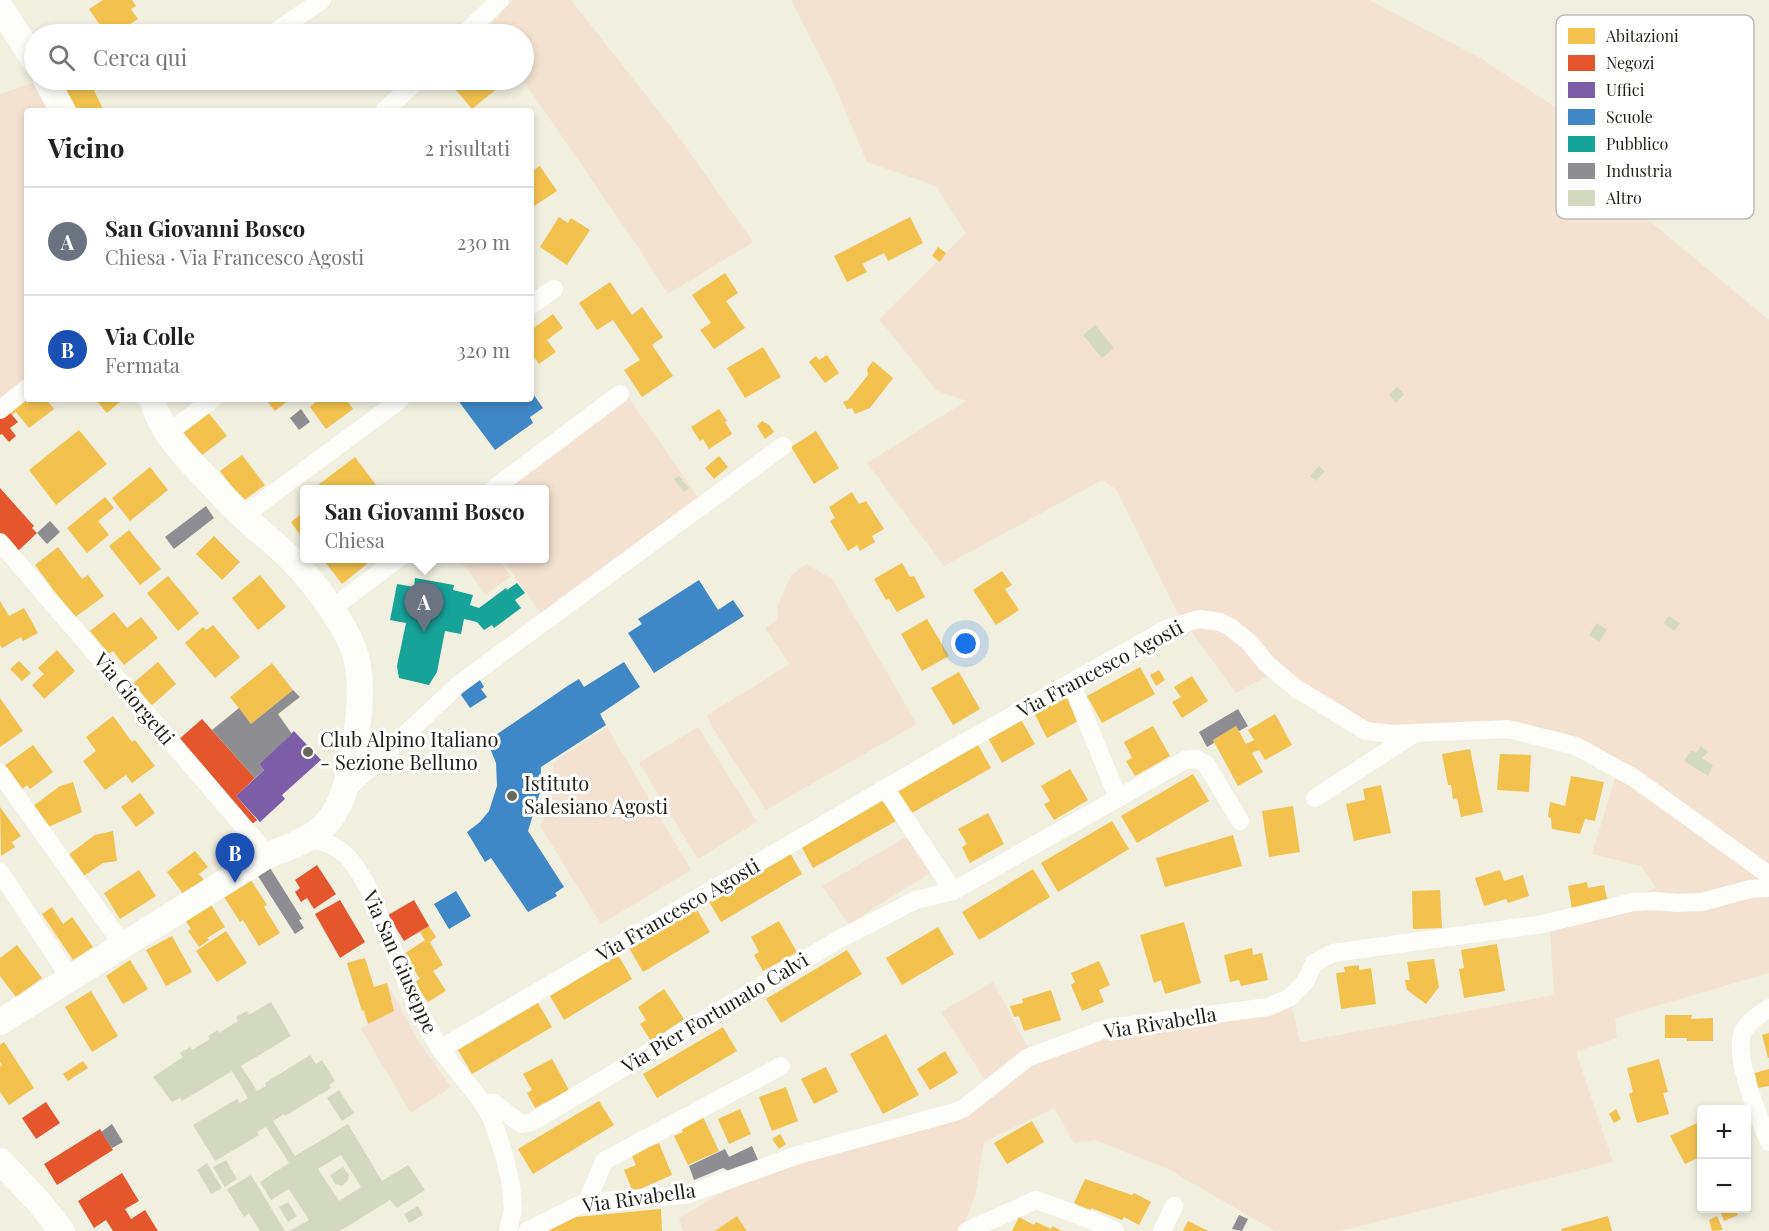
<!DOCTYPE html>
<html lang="it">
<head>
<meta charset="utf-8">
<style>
  body { margin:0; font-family:"Playfair Display",serif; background:#f2f2f2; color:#222 }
  .controls { position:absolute; right:18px; bottom:18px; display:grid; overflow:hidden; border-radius:6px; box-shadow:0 3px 9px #0003 }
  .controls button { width:54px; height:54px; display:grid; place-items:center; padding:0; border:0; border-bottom:2px solid #e0e0e0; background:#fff; color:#222; font:30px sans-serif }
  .you { position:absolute; left:966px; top:644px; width:21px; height:21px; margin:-15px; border:4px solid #fff; border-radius:50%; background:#1a73e8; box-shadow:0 0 0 9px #1a73e833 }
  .badge { display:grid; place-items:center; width:39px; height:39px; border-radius:50%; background:#69685d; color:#fff; font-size:20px; font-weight:700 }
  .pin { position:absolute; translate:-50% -50px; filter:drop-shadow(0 2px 3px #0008) }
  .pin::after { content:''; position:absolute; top:32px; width:21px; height:18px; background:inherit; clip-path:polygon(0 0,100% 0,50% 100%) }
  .popup { position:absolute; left:300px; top:485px; width:249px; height:78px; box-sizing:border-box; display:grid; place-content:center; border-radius:6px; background:#fff; filter:drop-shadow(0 2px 4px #0005); font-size:20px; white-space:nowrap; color:#767676 }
  .popup b { font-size:22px; color:#222 }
  .popup::after { content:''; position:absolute; left:50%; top:100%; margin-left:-12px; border:12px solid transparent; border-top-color:#fff }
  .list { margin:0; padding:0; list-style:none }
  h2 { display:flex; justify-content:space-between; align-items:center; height:78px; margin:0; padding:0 24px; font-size:26px }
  h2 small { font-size:20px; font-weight:400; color:#767676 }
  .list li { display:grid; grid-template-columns:39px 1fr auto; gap:18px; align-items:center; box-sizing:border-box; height:108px; padding:0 24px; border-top:2px solid #e0e0e0 }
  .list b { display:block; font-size:22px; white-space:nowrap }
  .list p { margin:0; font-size:20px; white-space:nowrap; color:#767676 }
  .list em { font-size:20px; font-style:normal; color:#767676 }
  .icon { flex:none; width:33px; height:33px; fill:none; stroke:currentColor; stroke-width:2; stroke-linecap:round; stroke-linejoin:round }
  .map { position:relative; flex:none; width:1769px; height:1231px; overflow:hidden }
  .search { position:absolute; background:#fff; box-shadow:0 3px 9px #0003; left:24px; top:24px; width:510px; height:66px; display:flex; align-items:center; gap:15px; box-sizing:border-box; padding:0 21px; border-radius:33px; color:#767676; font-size:22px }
  .panel { position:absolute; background:#fff; box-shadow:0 3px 9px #0003; left:24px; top:108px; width:510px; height:294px; border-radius:6px }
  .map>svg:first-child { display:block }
</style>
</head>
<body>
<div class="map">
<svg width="1769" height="1231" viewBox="0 0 1769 1231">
  <rect width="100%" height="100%" fill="#f1efe0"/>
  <g fill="#f3e2d1">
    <path d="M513 0H571L679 137 753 242 668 294 638 247 523 80 524 34H492L487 28Z"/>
    <path d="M791 0H1369L1482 59 1599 136 1647 219 1769 320V973L1615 1018 1617 1038 1576 1052 1613 1162 1340 1231H1275L1168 1169 1095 1140 1074 1143 1054 1108 984 1142 975 1196 961 1231H748L737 1216 715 1231H683L679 1218 723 1192 806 1157 940 1119 989 1086 941 1012 993 982 1034 1059 1086 1042 1152 1026 1292 1007 1300 1042 1554 995 1550 929 1656 888 1641 866 1592 854 1619 765 1506 725 1392 734 1294 688 1289 696 1269 675 1236 693 1176 610 1116 489 1102 480 944 566 867 463 966 401 937 391 879 319 966 233 936 186 867 162 833 82Z"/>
    <path d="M42 80 62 111H27V385L0 404V94Z"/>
    <path d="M628 397 706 508 545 619 502 559 544 558V490L504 489Z"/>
    <path d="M459 559H498L511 576 486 595Z"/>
    <path d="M807 564 833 580 917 724 766 810 711 725 707 715 790 664 765 628 778 619V605L791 575Z"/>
    <path d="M607 727 691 870 601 924 540 826C554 807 554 786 553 763Z"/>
    <path d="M698 727 757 822 698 859 639 763Z"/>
    <path d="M913 833 936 869 849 924 822 886Z"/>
    <path d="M365 958 374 987 387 983 419 1042 451 1087 411 1113 361 1029 368 1024 362 1011 347 963Z"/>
  </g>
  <g fill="#f2c14e">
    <path d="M103 0H132L136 6 131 9 138 19 114 34H106L89 9Z"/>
    <path d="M59 80H89L104 111H74Z"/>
    <path d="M456 80H493L499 87 472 109 451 84Z"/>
    <path d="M540 166 557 191 531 208V172Z"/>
    <path d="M559 217 568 223 571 218 590 230 567 265 540 247Z"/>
    <path d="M910 217 923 243 888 261 884 253 862 264 867 272 847 282 834 256Z"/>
    <path d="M938 247 946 253 940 262 932 256Z"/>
    <path d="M725 273 738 293 726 301 745 328 714 349 700 330 711 323 692 295Z"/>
    <path d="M610 282 632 315 642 307 663 337 652 345 673 376 642 397 624 370 640 360 613 320 597 330 579 303Z"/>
    <path d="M553 314 563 328 547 340 556 352 539 364 531 353V330Z"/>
    <path d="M763 347 781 377 745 398 727 368Z"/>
    <path d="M827 355 839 373 825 383 809 362 816 356 819 360Z"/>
    <path d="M873 361 893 378 870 408 855 414 852 408 847 409 843 402 848 400 868 375 867 369Z"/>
    <path d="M22 397 27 403 33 399H46L54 409 29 428 16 412 12 415 6 408Z"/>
    <path d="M95 399H123L107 413Z"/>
    <path d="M265 399H290L275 411Z"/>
    <path d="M319 399H346L353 409 326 429 310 407Z"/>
    <path d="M719 409 727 421 725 422 732 434 709 449 703 439 700 441 691 427Z"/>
    <path d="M208 412 227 436 201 456 179 435Z"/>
    <path d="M762 421 769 425 774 432 765 439 757 426Z"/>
    <path d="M79 430 107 464 56 505 29 470Z"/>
    <path d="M816 431 839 468 814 484 791 447Z"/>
    <path d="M242 455 265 485 243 501 220 471Z"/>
    <path d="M719 456 728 467 714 479 705 468Z"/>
    <path d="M355 457 376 485 369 490H315L314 488Z"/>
    <path d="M150 467 168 490 130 521 112 498Z"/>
    <path d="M852 492 859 504 866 501 884 529 872 536 875 542 860 551 857 545 848 551 830 521 835 518 829 507Z"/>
    <path d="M105 497 114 508 98 521 109 535 87 553 67 528Z"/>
    <path d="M304 512V540L291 522Z"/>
    <path d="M129 530 161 569 140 585 109 546Z"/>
    <path d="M214 536 240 562 222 580 196 554Z"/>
    <path d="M58 547 82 579 88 575 104 596 74 618 35 565Z"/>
    <path d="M322 558H363L367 564 342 584Z"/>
    <path d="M902 563 910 577 914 576 925 597 897 612 889 599 886 600 874 579Z"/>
    <path d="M1002 571 1012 585 1005 589 1019 610 996 625 973 590Z"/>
    <path d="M260 575 286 607 258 630 232 598Z"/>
    <path d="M168 576 199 613 178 631 147 593Z"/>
    <path d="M0 601 9 616 24 608 38 633 23 641 21 637 2 648 0 645Z"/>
    <path d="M114 612 127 628 141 617 158 638 124 665 113 651 109 654 90 631Z"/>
    <path d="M927 619 949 656 922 671 901 634Z"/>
    <path d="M213 625 240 657 215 678 185 643 203 627 206 630Z"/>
    <path d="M57 650 75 671 44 699 32 685 44 674 38 668Z"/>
    <path d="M19 661 31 673 22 681 10 669Z"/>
    <path d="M158 662 176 684 150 707 131 685Z"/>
    <path d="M272 663 293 690 251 724 230 697Z"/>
    <path d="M1140 667 1155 694 1102 723 1087 696Z"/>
    <path d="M1159 670 1165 680 1156 686 1150 675Z"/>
    <path d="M959 672 980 709 953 725 931 688Z"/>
    <path d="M1192 676 1208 701 1182 718 1172 702 1181 697 1174 687Z"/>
    <path d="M1066 693 1080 720 1047 738 1033 711Z"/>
    <path d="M0 698 23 731 0 747Z"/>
    <path d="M1275 714 1292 745 1265 760 1259 750 1252 753 1263 772 1238 786 1213 740 1236 726 1246 744 1254 740 1248 730Z"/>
    <path d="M113 716 132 742 135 740 155 766 132 783 126 775 105 790 83 761 96 751 86 737Z"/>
    <path d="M1020 718 1035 744 1002 763 987 736Z"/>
    <path d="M1153 726 1170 756 1135 776 1126 761 1132 758 1124 742Z"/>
    <path d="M33 745 53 772 30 789 27 785 21 790 4 766Z"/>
    <path d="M978 745 991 768 910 814 896 790Z"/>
    <path d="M1470 749 1483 812 1461 817 1457 798 1453 799 1451 785H1448L1442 754Z"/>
    <path d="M1500 754 1531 755 1529 792 1497 790Z"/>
    <path d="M1070 769 1088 800 1054 820 1044 804 1050 801 1041 786Z"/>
    <path d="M1193 774 1209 801 1137 843 1121 816Z"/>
    <path d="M1571 776 1604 782 1595 821 1585 819 1580 834 1552 829 1551 818 1548 817 1550 802 1565 806Z"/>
    <path d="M73 782 82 812 46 828 32 807 60 786Z"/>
    <path d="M1381 785 1391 833 1354 841 1346 804 1365 800 1363 789Z"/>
    <path d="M140 793 155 813 136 827 121 807Z"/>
    <path d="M882 797 896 821 813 868 800 844Z"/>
    <path d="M1293 806 1300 852 1269 857 1262 811Z"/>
    <path d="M0 807 21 836 12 842 15 847 1 856Z"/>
    <path d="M988 813 1004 844 970 863 962 847 967 844 958 829Z"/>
    <path d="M1112 821 1129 849 1058 892 1041 863Z"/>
    <path d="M113 831 117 861 103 863 82 877 67 856 95 835Z"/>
    <path d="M1233 835 1242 866 1165 887 1156 858Z"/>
    <path d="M195 851 208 867 199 874 204 880 184 895 167 872Z"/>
    <path d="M789 851 802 874 721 922 708 900Z"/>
    <path d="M1033 869 1050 897 979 940 962 912Z"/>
    <path d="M139 870 156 896 120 919 104 893Z"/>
    <path d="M1500 870 1504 881 1523 875 1529 896 1508 903 1506 899 1484 906 1475 878Z"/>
    <path d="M251 880 267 905 264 907 280 933 259 946 243 920 240 922 224 897Z"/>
    <path d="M1587 882 1588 888 1604 885 1608 902 1572 909 1568 886Z"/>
    <path d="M1440 890 1442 928 1413 929 1412 891Z"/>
    <path d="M211 905 225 927 207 938 209 940 199 947 188 931 191 929 186 921Z"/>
    <path d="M52 907 63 924 72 917 93 947 73 960 42 914Z"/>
    <path d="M696 908 710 932 643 972 629 948Z"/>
    <path d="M779 921 797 952 763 971 754 955 759 952 751 937Z"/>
    <path d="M1184 922 1201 983 1165 994 1161 980 1154 983 1140 935Z"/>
    <path d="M429 926 436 937 430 942 443 965 433 971 446 991 428 1002 414 982 420 979 404 954 425 940 420 932Z"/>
    <path d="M938 927 954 954 902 985 886 958Z"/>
    <path d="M226 931 247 963 217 982 196 951Z"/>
    <path d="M172 936 192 972 166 986 146 950Z"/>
    <path d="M1497 944 1505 991 1464 998 1459 969 1464 968 1461 950Z"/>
    <path d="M17 945 42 978 16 997 0 976V958Z"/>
    <path d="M1252 948 1253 955 1262 953 1268 980 1241 986 1239 980 1230 982 1224 955Z"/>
    <path d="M847 950 862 974 781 1023 766 999Z"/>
    <path d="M618 955 632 979 564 1020 550 996Z"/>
    <path d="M365 958 374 987 387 983 394 1011 368 1024 364 1010 362 1011 347 963Z"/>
    <path d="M1434 959 1439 987 1426 1004 1407 990 1405 980H1410L1407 962Z"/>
    <path d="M130 960 148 989 123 1004 106 976Z"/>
    <path d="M1099 961 1110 985 1099 990 1104 1002 1082 1011 1071 985 1075 982 1071 973Z"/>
    <path d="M1359 965V970L1371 968 1376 1004 1341 1009 1336 973 1345 972 1344 967Z"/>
    <path d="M664 989 684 1019 651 1041 640 1024 646 1020 638 1007Z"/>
    <path d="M1051 990 1061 1020 1024 1031 1019 1016 1014 1017 1010 1006 1023 1003 1022 999Z"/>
    <path d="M91 991 118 1036 92 1052 65 1007Z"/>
    <path d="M538 1003 552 1027 472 1074 458 1050Z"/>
    <path d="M1665 1015H1692L1691 1019 1713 1018V1041H1687V1038H1665Z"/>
    <path d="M723 1027 737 1051 657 1098 643 1074Z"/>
    <path d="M1769 1033V1058H1768L1762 1035Z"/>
    <path d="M886 1034 919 1095 883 1114 850 1054Z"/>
    <path d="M4 1042 34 1088 9 1105 0 1092V1066L2 1065 0 1062V1045Z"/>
    <path d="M945 1051 958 1073 930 1090 917 1069Z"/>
    <path d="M552 1059 569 1090 535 1108 527 1093 532 1090 523 1074Z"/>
    <path d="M1659 1059 1668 1092 1663 1093 1669 1114 1637 1123 1629 1094 1633 1092 1627 1068Z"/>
    <path d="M83 1061 88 1068 68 1081 63 1074Z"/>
    <path d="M826 1067 838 1092 814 1104 801 1079Z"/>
    <path d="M1769 1069V1086L1758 1088 1755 1073Z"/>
    <path d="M786 1087 798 1121 772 1131 759 1097Z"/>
    <path d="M599 1101 614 1125 533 1174 518 1149Z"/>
    <path d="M740 1109 751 1134 729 1144 718 1119Z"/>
    <path d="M1616 1109 1621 1119 1614 1123 1609 1114Z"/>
    <path d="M703 1117 719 1151 688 1165 674 1136 683 1132 681 1127Z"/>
    <path d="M1032 1121 1044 1142 1007 1164 994 1143Z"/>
    <path d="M1699 1122 1702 1127V1156L1685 1164 1670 1136Z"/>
    <path d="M780 1134 786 1144 779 1149 772 1139Z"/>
    <path d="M659 1143 672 1175 633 1192 624 1170 636 1165 631 1154Z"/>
    <path d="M1085 1179 1132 1195 1134 1193 1151 1202 1139 1225 1124 1217 1122 1220 1091 1208 1090 1211 1074 1203Z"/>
    <path d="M1719 1208H1735L1738 1215 1724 1221Z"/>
    <path d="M661 1209 662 1231H548L576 1217Z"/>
    <path d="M737 1216 747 1231H715Z"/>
    <path d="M1608 1216 1612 1231H1562L1561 1229Z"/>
    <path d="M1717 1216 1723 1230 1712 1231 1709 1220Z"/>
    <path d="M1019 1217 1034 1225 1036 1222 1051 1229 1052 1226 1062 1231H1012Z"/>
    <path d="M1188 1221 1208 1231H1183Z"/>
  </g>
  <g fill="#e4572e">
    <path d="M6 408 18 422 10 428 16 436 9 442 2 434 0 435V413Z"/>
    <path d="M0 488 34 526 32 528 37 533 17 552 0 535Z"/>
    <path d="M202 719 255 778 236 796 257 820 250 826 177 741Z"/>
    <path d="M317 865 336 894 314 909 307 898 301 902 295 892 300 888 295 880Z"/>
    <path d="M340 900 365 942 340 958 315 914Z"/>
    <path d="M414 900 429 926 404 941 388 915Z"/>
    <path d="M46 1102 60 1123 36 1139 22 1118Z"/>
    <path d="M100 1129 113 1150 57 1185 44 1164Z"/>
    <path d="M122 1173 139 1201 125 1209 131 1219 145 1210 158 1231H113L106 1220 94 1228 78 1201Z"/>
  </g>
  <path fill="#7b5ea7" d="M294 731 321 760 282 795 285 799 260 822 236 796 264 770 259 764Z"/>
  <g fill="#3f88c5">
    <path d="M531 391 543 408 530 417 533 423 495 450 457 399H531Z"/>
    <path d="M699 580 718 610 733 600 744 616 654 673 628 633 642 624 638 619Z"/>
    <path d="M624 662 640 687 600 714 606 725 541 767 540 792 528 831 564 887 555 893 557 896 528 912 491 858 485 862 467 832 480 822 489 811 497 786 496 763 487 741 569 685 579 679 584 687Z"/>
    <path d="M477 675 484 687 481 689 487 697 470 708 459 692Z"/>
    <path d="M456 891 471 916 449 929 434 904Z"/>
  </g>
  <path fill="#17a398" d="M415 578 454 585 453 590 473 595 470 605 479 608 506 588 507 590 517 583 525 593 515 600 521 608 494 628 492 625 484 630 477 622 464 619 461 634 445 631 437 672 429 685 399 678 397 666 406 623 390 620 397 584 414 587Z"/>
  <g fill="#8d8d92">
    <path d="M301 409 310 422 299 430 290 418Z"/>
    <path d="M206 506 214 518 174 549 165 537Z"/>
    <path d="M50 521 60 532 47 544 37 533Z"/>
    <path d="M293 690 300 697 278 714 292 734 259 764 264 770 255 778 212 730 239 708 251 724Z"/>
    <path d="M1238 709 1248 726 1239 731 1236 726 1213 740 1214 743 1207 747 1199 732Z"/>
    <path d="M270 868 302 919 299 920 304 928 295 934 258 876Z"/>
    <path d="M112 1124 123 1142 112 1148 101 1132Z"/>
    <path d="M752 1146 758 1160 732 1173 723 1168 694 1180 689 1166 725 1149 729 1157Z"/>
    <path d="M1239 1215 1248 1219 1242 1231 1232 1229Z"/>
  </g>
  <g fill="#d3d8c0" fill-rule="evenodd">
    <path d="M1095 325 1114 348 1102 358 1083 335Z"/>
    <path d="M1397 387 1404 394 1396 403 1389 395Z"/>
    <path d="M1319 466 1325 471 1316 481 1310 476Z"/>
    <path d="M679 476 689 488 684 492 674 479Z"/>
    <path d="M1669 616 1680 623 1674 631 1664 623Z"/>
    <path d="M1597 623 1607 630 1599 642 1589 635Z"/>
    <path d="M1701 746 1708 752 1702 758 1713 765 1708 776 1684 761 1691 750 1696 753Z"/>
    <path d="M271 1002 291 1036 241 1066 257 1091 266 1086 265 1083 310 1055 316 1064 322 1060 335 1081 329 1085 331 1088 285 1116 284 1114 273 1121 295 1156 348 1124 382 1181 408 1165 425 1190 397 1208 390 1200 340 1231H290L309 1220 289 1189 271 1200 260 1182 289 1163 266 1127 257 1132 259 1135 215 1161 193 1125 237 1099 240 1103 248 1098 232 1071 182 1101 180 1098 172 1102 153 1077 183 1057 180 1053 190 1047 192 1050 210 1039 208 1036 218 1030 219 1033 238 1021 236 1017 247 1011 249 1015ZM341 1155 361 1187 339 1201 318 1169Z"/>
    <path d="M339 1090 354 1113 342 1121 327 1098Z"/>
    <path d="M226 1160 237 1179 225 1187 213 1167Z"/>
    <path d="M207 1163 222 1188 211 1194 197 1170Z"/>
    <path d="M343 1167 349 1175 348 1180 342 1186 335 1184 330 1175Z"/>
    <path d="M251 1175 285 1231H260L249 1213 244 1217 227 1189Z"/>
    <path d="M288 1202 297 1216 288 1222 279 1207Z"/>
    <path d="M418 1206 423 1215 409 1223 404 1214Z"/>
  </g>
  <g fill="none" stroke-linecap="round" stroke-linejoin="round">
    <g stroke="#fdfdfa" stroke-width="18">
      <path d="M272 34 322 0"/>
      <path d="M464 34 500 0"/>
      <path d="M384 111 418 80"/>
      <path d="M531 305 554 289"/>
      <path d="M0 410 27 388"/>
      <path d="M168 433 213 399"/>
      <path d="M492 490 620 394"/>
      <path d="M243 516 401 399"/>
      <path d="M0 542 268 855"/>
      <path d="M331 609 399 558"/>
      <path d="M0 773 123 945"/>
      <path d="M885 788 953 891"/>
      <path d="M344 792 458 685 783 446"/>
      <path d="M1118 798 1185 760 1196 759 1206 764 1240 821"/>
      <path d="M1315 798 1412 735"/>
      <path d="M308 838C343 845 352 858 368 888L416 1005 440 1049 483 1103 492 1119 504 1155 511 1184 513 1209 508 1231"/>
      <path d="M0 872 70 978"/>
      <path d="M1769 1008C1760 1014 1750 1020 1744 1030 1731 1053 1759 1117 1769 1142"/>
      <path d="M440 1049 953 749 1166 629 1199 619 1220 622 1230 627 1249 642 1266 663 1294 687 1366 731 1392 734 1508 729 1576 746 1634 778 1769 875"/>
      <path d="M483 1103H494L521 1124 532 1122 836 941 916 900 953 891 1118 798 1071 683"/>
      <path d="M587 1202 604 1161 781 1066"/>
      <path d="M527 1231 577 1206 587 1202 686 1195 798 1155 955 1112 964 1108 1027 1058 1108 1028 1268 1007 1289 998 1305 982 1314 963 1333 953 1543 924 1633 902 1654 901 1677 903 1702 902 1750 889 1769 888"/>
      <path d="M967 1231 1036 1200 1089 1219 1115 1231"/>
      <path d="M1162 1231 1174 1206"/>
    </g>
    <g stroke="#fdfdfa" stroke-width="26">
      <path d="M0 7 34 60"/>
      <path d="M46 80 63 111"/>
      <path d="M0 1022 268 855C284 849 303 843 317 832 342 814 348 780 353 751 359 721 363 691 357 661 350 629 314 582 291 559 275 543 256 529 240 513 228 502 217 489 205 477 184 455 160 430 152 399"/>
      <path d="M0 1161 38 1201 62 1231"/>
    </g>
  </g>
  <g fill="#69685d" stroke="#fff" stroke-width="2">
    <circle cx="308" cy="752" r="6"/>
    <circle cx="512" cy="796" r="6"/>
  </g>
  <g text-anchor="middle" stroke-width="6" stroke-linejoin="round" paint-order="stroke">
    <g font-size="20" fill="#201f16" stroke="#fff">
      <text transform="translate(1100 669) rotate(-28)" y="7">Via Francesco Agosti</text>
      <text transform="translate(134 699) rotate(50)" y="7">Via Giorgetti</text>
      <text transform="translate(678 910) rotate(-30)" y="7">Via Francesco Agosti</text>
      <text transform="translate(400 962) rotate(66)" y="7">Via San Giuseppe</text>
      <text transform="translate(715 1013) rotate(-31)" y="7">Via Pier Fortunato Calvi</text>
      <text transform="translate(1160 1023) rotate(-9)" y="7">Via Rivabella</text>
      <text transform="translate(639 1198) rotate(-8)" y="7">Via Rivabella</text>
    </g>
    <g font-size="20" fill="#201f16" stroke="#fff" text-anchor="start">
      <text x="320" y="747">Club Alpino Italiano<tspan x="320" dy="23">- Sezione Belluno</tspan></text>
      <text x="524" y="791">Istituto<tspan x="524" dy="23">Salesiano Agosti</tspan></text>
    </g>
  </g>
  <rect x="1556" y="15" width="198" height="204" rx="9" fill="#fff" stroke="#bcbcb9" stroke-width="1.5"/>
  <rect x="1568" y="28" width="27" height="16" fill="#f2c14e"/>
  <rect x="1568" y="55" width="27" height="16" fill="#e4572e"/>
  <rect x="1568" y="82" width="27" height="16" fill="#7b5ea7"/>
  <rect x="1568" y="109" width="27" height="16" fill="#3f88c5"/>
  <rect x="1568" y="136" width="27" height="16" fill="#17a398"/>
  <rect x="1568" y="163" width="27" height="16" fill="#8d8d92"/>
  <rect x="1568" y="190" width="27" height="16" fill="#d3d8c0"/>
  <g font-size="16" fill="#201f16">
    <text x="1606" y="42">Abitazioni</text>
    <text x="1606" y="69">Negozi</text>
    <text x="1606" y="96">Uffici</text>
    <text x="1606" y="123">Scuole</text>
    <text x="1606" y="150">Pubblico</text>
    <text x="1606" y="177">Industria</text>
    <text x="1606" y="204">Altro</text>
  </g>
</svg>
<div class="controls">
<button>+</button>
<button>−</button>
</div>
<div class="you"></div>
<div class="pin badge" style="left:424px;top:632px;background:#6b7280">A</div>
<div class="popup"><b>San Giovanni Bosco</b>Chiesa</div>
<div class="pin badge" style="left:235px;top:883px;background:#1a4fb4">B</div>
<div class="search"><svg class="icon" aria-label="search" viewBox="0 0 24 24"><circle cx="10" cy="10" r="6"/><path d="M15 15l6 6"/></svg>Cerca qui</div>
<section class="panel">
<h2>Vicino<small>2 risultati</small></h2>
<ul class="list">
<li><span class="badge" style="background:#6b7280">A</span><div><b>San Giovanni Bosco</b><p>Chiesa · Via Francesco Agosti</p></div><em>230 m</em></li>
<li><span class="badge" style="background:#1a4fb4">B</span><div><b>Via Colle</b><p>Fermata</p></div><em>320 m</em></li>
</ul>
</section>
</div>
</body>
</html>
